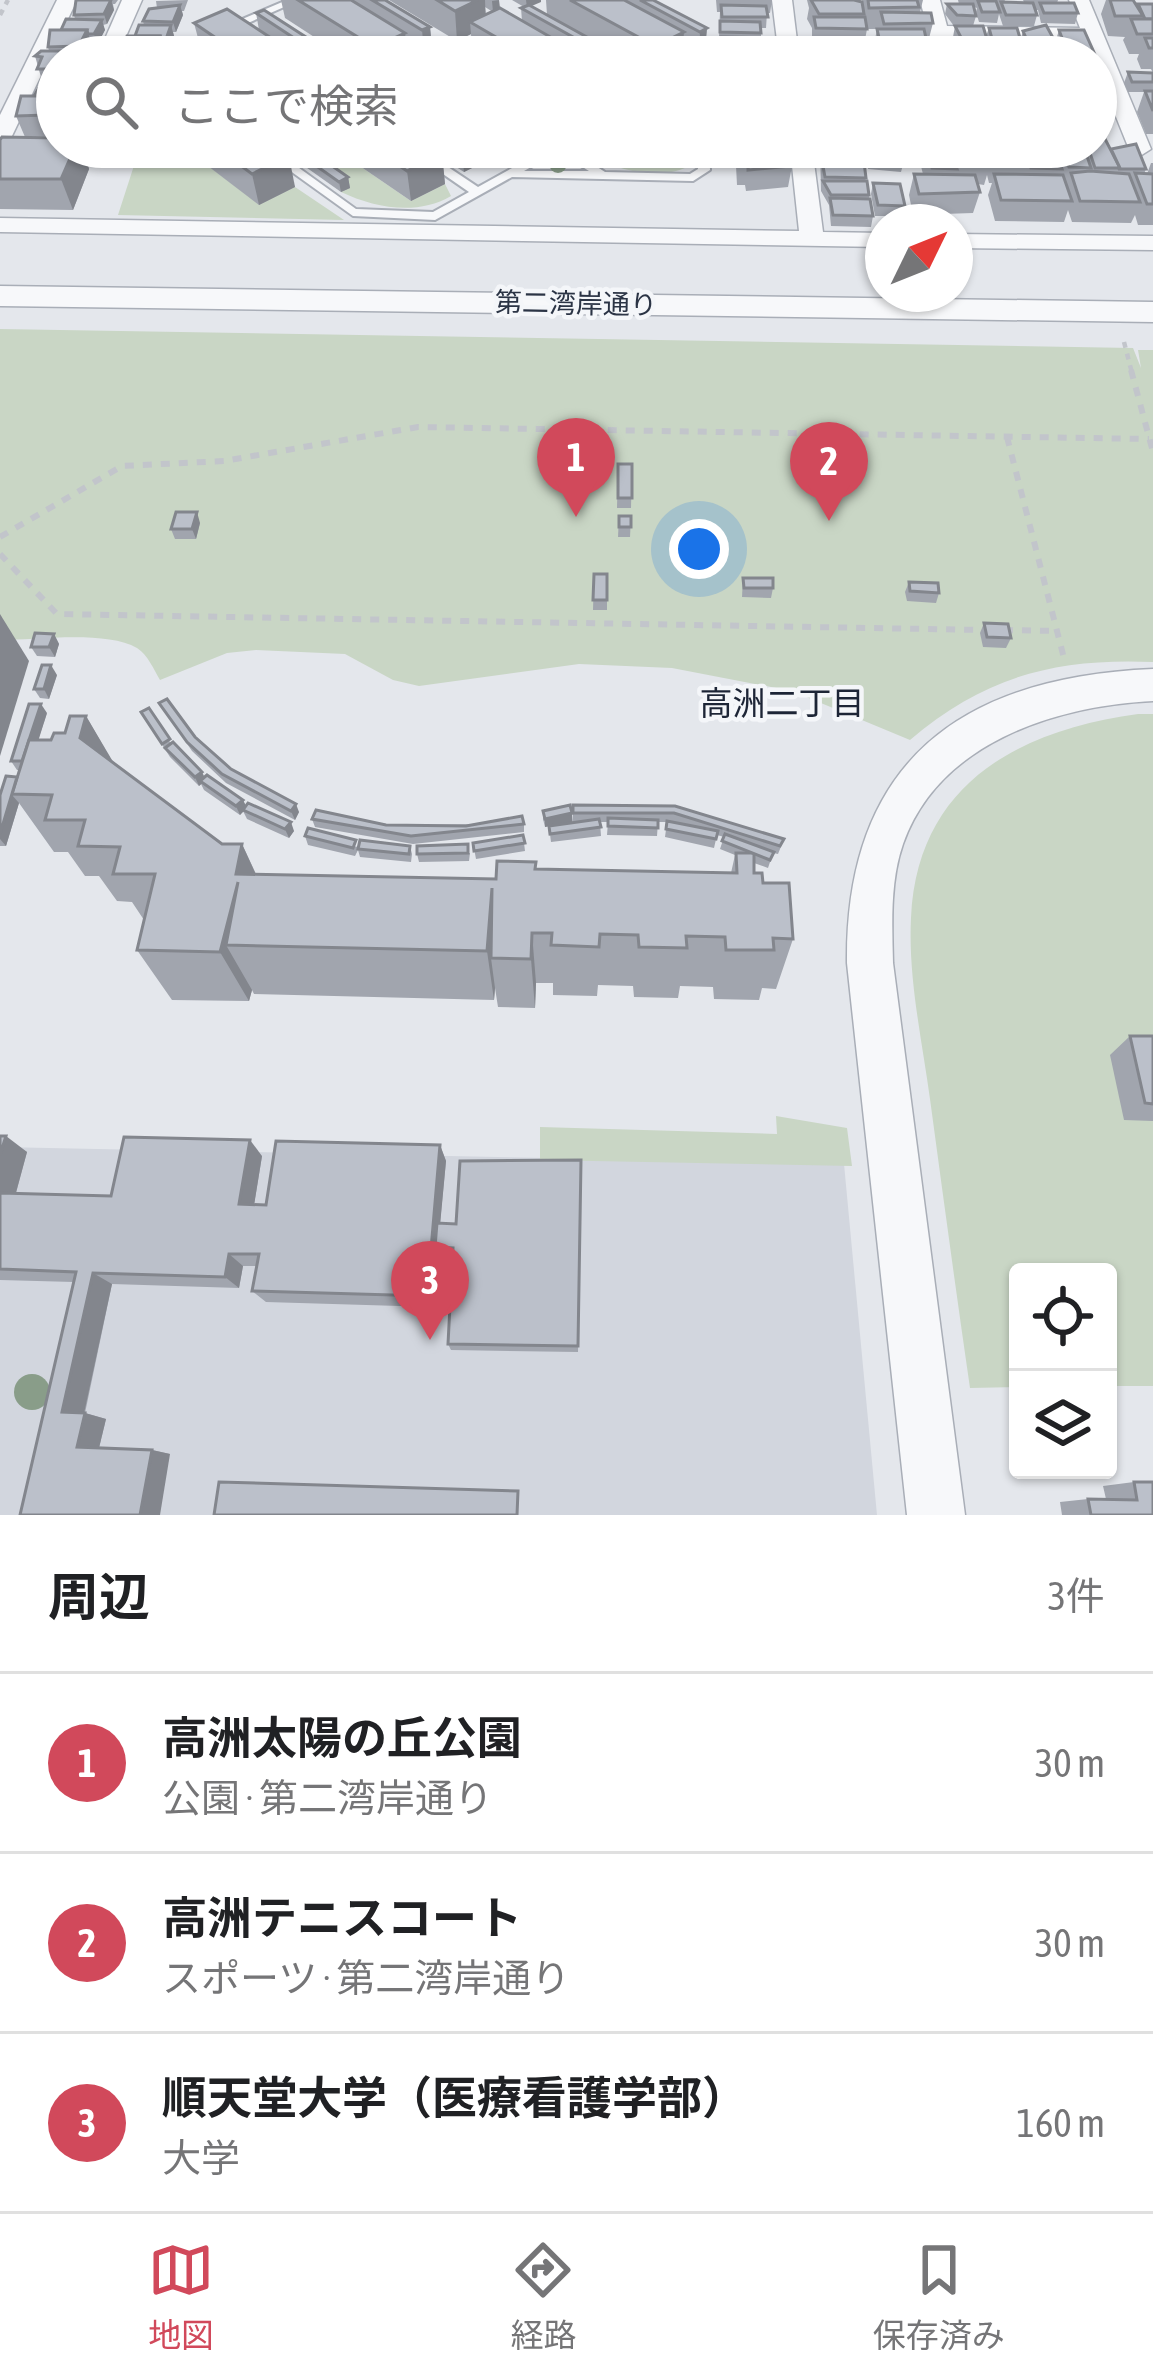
<!DOCTYPE html>
<html lang="ja">
<head>
<meta charset="utf-8">
<style>
  body { margin:0; font-family:"Asap Condensed","Noto Sans JP",sans-serif; background:#f2f2f2; color:#202124 }
  .controls { position:absolute; right:36px; bottom:36px; display:grid; overflow:hidden; border-radius:12px; box-shadow:0 3px 9px #0004 }
  .controls button { width:108px; height:108px; display:grid; place-items:center; padding:0; border:0; border-bottom:3px solid #e0e0e0; background:#fff; color:#202124; font:60px sans-serif }
  .compass { position:absolute; left:865px; top:204px; width:108px; height:108px; border-radius:50%; background:#fff; box-shadow:0 3px 9px #0004; rotate:47deg }
  .you { position:absolute; left:699px; top:549px; width:42px; height:42px; margin:-30px; border:9px solid #fff; border-radius:50%; background:#1a73e8; box-shadow:0 0 0 18px #1a73e833 }
  .badge { display:grid; place-items:center; width:78px; height:78px; border-radius:50%; background:#d1495b; color:#fff; font-size:39px; font-weight:700 }
  .pin { position:absolute; translate:-50% -99px; filter:drop-shadow(0 3px 6px #0008) }
  .pin::after { content:''; position:absolute; top:63px; width:42px; height:36px; background:inherit; clip-path:polygon(0 0,100% 0,50% 100%) }
  .list { margin:0; padding:0; list-style:none }
  h2 { display:flex; justify-content:space-between; align-items:center; height:156px; margin:0; padding:0 48px; font-size:51px }
  h2 small { font-size:39px; font-weight:400; color:#757577 }
  .list li { display:grid; grid-template-columns:78px 1fr auto; gap:36px; align-items:center; box-sizing:border-box; height:180px; padding:0 48px; border-top:3px solid #e0e0e0 }
  .list b { display:block; font-size:45px; white-space:nowrap }
  .list p { margin:0; font-size:39px; white-space:nowrap; color:#757577 }
  .list em { font-size:39px; font-style:normal; color:#757577 }
  .icon { flex:none; width:66px; height:66px; fill:none; stroke:currentColor; stroke-width:2; stroke-linecap:round; stroke-linejoin:round }
  .map { position:relative; flex:none; width:1153px; height:1515px; overflow:hidden }
  .search { position:absolute; background:#fff; box-shadow:0 3px 9px #0004; left:36px; right:36px; top:36px; height:132px; display:flex; align-items:center; gap:30px; box-sizing:border-box; padding:0 42px; border-radius:66px; color:#757577; font-size:45px }
  .sheet { height:696px; background:#fff }
  nav { display:flex; justify-content:space-around; align-items:center; box-sizing:border-box; height:168px; border-top:3px solid #e0e0e0; background:#fff; font-size:33px; color:#757577 }
  nav a { display:grid; justify-items:center; gap:6px }
  nav .on { color:#d1495b }
  .map>svg:first-child { display:block }
</style>
</head>
<body>
<div class="map">
<svg width="1153" height="1515" viewBox="0 0 1153 1515">
  <rect width="100%" height="100%" fill="#e4e7ec"/>
  <path fill="#d2d6de" d="M0 1147 844 1164 877 1515H0Z"/>
  <g fill="#c9d6c5">
    <path d="M140 147H183L259 204 295 187 344 220 118 215Z"/>
    <path d="M279 147H332L411 201 445 184 451 196C417 216 375 208 341 192L349 187Z"/>
    <path d="M575 147H625L658 167 688 150 693 164C657 185 607 167 575 147Z"/>
    <path d="M0 329 1133 348 1141 368 1138 350H1153V662C1056 658 985 676 910 740L792 691 672 668 579 664 419 686 393 680 345 654 256 650 227 653 160 680C154 670 148 655 137 648 106 630 36 640 0 640Z"/>
    <path d="M1138 714H1153V1386H1108V1272H1018V1387L970 1388C956 1292 943 1195 930 1099 922 1040 908 978 911 918 917 783 1020 730 1138 714Z"/>
    <path d="M776 1116 847 1128 852 1166 540 1160V1127L777 1134Z"/>
  </g>
  <g fill="none" stroke-linecap="round" stroke-linejoin="round">
    <g stroke="#a9aeb7" stroke-width="4">
      <g id="service">
        <path d="M287 0H300L196 46 190 57H180L188 42Z"/>
        <path d="M257 147H270L356 209 433 212 469 192 404 147H418L478 187 550 147H566L605 172 690 174 698 169 697 147H709L710 170 693 181 512 177 435 220 353 216ZM558 152 589 171H524Z"/>
      </g>
    </g>
    <g stroke="#a9aeb7" stroke-width="3">
      <g id="minor">
        <path d="M57 0H77L11 138 0 145V115Z"/>
        <path d="M122 0H142L117 57H97Z"/>
        <path d="M772 0H792L799 57H779Z"/>
        <path d="M920 0H940L947 26 1080 28 1069 0H1089L1151 149 1140 156 1129 149 1085 40 950 38 955 57H935Z"/>
        <path d="M790 147H812L823 232 883 233V247L0 232V218L799 231Z"/>
        <path d="M955 234 1153 236V250L955 248Z"/>
      </g>
    </g>
    <g stroke="#a9aeb7" stroke-width="3">
      <g id="tertiary">
        <path d="M0 286 1153 302V322L0 306Z"/>
        <path d="M1153 669V701C1056 706 939 742 903 844 890 881 892 924 893 963L965 1515H907L847 963C845 762 961 677 1153 669Z"/>
      </g>
    </g>
    <g stroke="#c2c5cb" stroke-width="4.5" stroke-dasharray="6 6" stroke-linecap="butt">
      <path d="M0 15 8 0"/>
      <path d="M442 57 478 39"/>
      <path d="M1124 342 1132 373"/>
    </g>
    <g stroke="#c2c5cb" stroke-width="6" stroke-dasharray="9 9" stroke-linecap="butt">
      <path d="M1131 370 1153 452"/>
      <path d="M1007 437 1065 662"/>
      <path d="M0 537 122 466 224 461 418 427 1149 439"/>
      <path d="M0 554 57 614 985 630"/>
      <path d="M1004 630 1057 631"/>
    </g>
    <use href="#service" fill="#f7f8fa" fill-rule="evenodd"/>
    <use href="#minor" fill="#f7f8fa" fill-rule="evenodd"/>
    <use href="#tertiary" fill="#f7f8fa" fill-rule="evenodd"/>
  </g>
  <g fill="#899d89">
    <circle cx="558" cy="164" r="9"/>
    <circle cx="32" cy="1392" r="18"/>
  </g>
  <g fill="#a1a5ae" fill-rule="evenodd">
    <path d="M76 0H118L115 4H113L114 10 107 24 103 25 105 30 97 45 92 44 94 51 91 57H57V132L55 136 25 137 16 116 43 84 35 56 49 51 48 47 61 30 75 19 74 15Z"/>
    <path d="M188 0 184 11H182L183 15 176 32H173L174 36 167 53H164L166 57H121L120 54 144 25 143 21 157 8 156 1Z"/>
    <path d="M281 0H385L430 27 432 48 428 50 440 57H345L285 18ZM406 40 417 46 407 51Z"/>
    <path d="M389 0H499L493 12 485 7 486 15 522 21 521 8 524 7 512 0H541L531 6 547 15 546 0H653L707 28 705 49 699 52 683 44 682 57H480L472 52 471 34 457 41Z"/>
    <path d="M716 0H772L770 13H767L766 28H761V38L777 54 776 57H720L719 32 720 12H717Z"/>
    <path d="M807 0H855L864 9 862 0H923L920 12 933 23 924 57H875L873 50 877 29H867L864 45 869 57H841L842 49H831L833 57H802L804 46H812V28L807 19 809 8Z"/>
    <path d="M958 0H1005L1004 2H1024L1023 0H1058L1057 3 1078 13 1075 24 1041 23 1038 10H1035L1037 15 1034 26H1003L999 14 997 23 979 22 976 12 977 8 974 7 976 16 973 26H954L945 14 947 4H959Z"/>
    <path d="M1106 0H1133L1137 7 1138 4H1153V134H1146L1137 112 1144 92H1128L1124 83 1128 72 1153 73 1151 69H1141L1137 59 1139 54H1129L1123 40 1125 37 1108 36 1101 14Z"/>
    <path d="M256 13 337 57H207L202 53 194 23 259 30Z"/>
    <path d="M1046 25 1058 47 1056 40 1059 30H1084L1097 59 1096 62V57H993L989 48 990 57H961L953 37 955 26H983L986 36 989 28H1017L1021 38 1023 31Z"/>
    <path d="M0 140 57 147H82L89 169 73 210 0 209Z"/>
    <path d="M183 147H276L295 187 259 205Z"/>
    <path d="M332 147H471L472 168 464 172 442 158 445 184 411 201Z"/>
    <path d="M481 147H518L498 158Z"/>
    <path d="M625 147H689L688 150 659 167Z"/>
    <path d="M735 147H788L787 153 792 166 788 187 746 191 745 185H737Z"/>
    <path d="M820 147H865L862 162 873 216 871 227 831 226 829 205 821 191Z"/>
    <path d="M869 147H903L904 161 901 172 868 169Z"/>
    <path d="M920 147H1096L1111 150 1146 169 1144 174H1147L1151 163H1153V225H1138L1135 215 1131 223 1072 222 1068 210 1064 222 995 221 988 195 992 183H989L987 175 984 185 978 184 980 192 973 213 913 215 909 195 914 174H923L918 155Z"/>
    <path d="M291 148 348 177 350 188 341 192 293 158Z"/>
    <path d="M873 183 905 206 902 216H875L871 194Z"/>
    <path d="M618 464H632L631 508H617Z"/>
    <path d="M619 516H631L630 537H618Z"/>
    <path d="M200 523 196 539H175L171 529Z"/>
    <path d="M594 574H607V610H593Z"/>
    <path d="M743 578 773 588 771 598 742 597Z"/>
    <path d="M909 582 939 593 936 603 907 601 905 592Z"/>
    <path d="M984 623 1011 638 1006 648 983 647 980 633Z"/>
    <path d="M54 634 59 644 55 657 37 656 31 647Z"/>
    <path d="M57 675 49 699 40 698 34 689Z"/>
    <path d="M159 703 231 769 299 812 295 820 226 783 192 751Z"/>
    <path d="M141 712 204 777 243 800 246 807 294 831 289 838 247 819 243 811 240 815 204 790 201 784 199 786 170 757Z"/>
    <path d="M47 713 38 740H51L65 733 86 716 113 763 222 844H242L256 874 496 879 536 869 731 873 735 855 720 849 724 837 717 835 714 848 665 837 667 822H658L657 836 607 835 608 822H600L601 836 551 842 549 826 545 827 543 819V811L572 813 573 822V805L675 806 784 839 778 854 773 853 768 868 754 863V873L763 883 793 939 776 989 762 988 759 1000 714 999 713 987 680 986 678 998 634 997 633 986 598 985 597 996 553 995V983H536L535 1008 498 1007 495 988 494 1000 254 994 252 990 249 1001 172 1000 137 950 144 920 132 902 117 901 99 876H85L68 852H54L19 803 6 846H0V795L17 777 19 770H17L11 761Z"/>
    <path d="M312 819 386 825 524 824V832L413 844 315 827Z"/>
    <path d="M523 835 525 851 476 859 473 843Z"/>
    <path d="M305 836 358 847 410 846 412 854 411 862 360 857 358 850 355 856 308 845Z"/>
    <path d="M470 853 469 861 419 862 417 854Z"/>
    <path d="M1130 1036H1153V1121L1124 1120 1110 1055Z"/>
    <path d="M0 1136 27 1152 16 1193 111 1196 262 1156 254 1205H266L440 1145 446 1161 440 1223 456 1224 581 1160 578 1352 451 1350 448 1344 453 1256 439 1255 438 1253 433 1307 266 1302 252 1291 257 1266H243L239 1288 112 1284 85 1413 106 1419 99 1448 152 1450 170 1454 20 1515 74 1282 0 1280Z"/>
    <path d="M1134 1482 1153 1515H1062L1060 1502 1088 1499H1106L1103 1486Z"/>
  </g>
  <g fill="#83868d">
    <path d="M111 0 114 10 107 24 104 14Z"/>
    <path d="M478 0H485L486 27 470 22 471 34 457 41 455 11Z"/>
    <path d="M499 0 500 8 493 12 492 1Z"/>
    <path d="M526 0H541V2L527 8Z"/>
    <path d="M180 5 183 15 176 32 173 22Z"/>
    <path d="M102 20 105 30 97 45 94 34Z"/>
    <path d="M171 25 174 36 167 53 165 42Z"/>
    <path d="M430 27 432 48 424 51 422 30Z"/>
    <path d="M707 28 705 49 699 52 700 32Z"/>
    <path d="M87 30 94 51 91 57H83L79 46Z"/>
    <path d="M684 32 682 57H655V46Z"/>
    <path d="M405 33 408 57H375L374 47Z"/>
    <path d="M160 36 166 57H154L153 54Z"/>
    <path d="M55 96 57 132 55 136 47 115Z"/>
    <path d="M75 147H82L89 169 73 210 61 179Z"/>
    <path d="M471 147 472 168 464 172 462 151Z"/>
    <path d="M497 147H518L498 158Z"/>
    <path d="M660 147H689L688 150 659 167Z"/>
    <path d="M442 153 445 184 411 201 407 171Z"/>
    <path d="M289 156 295 187 259 205 252 174Z"/>
    <path d="M348 177 350 188 341 192 339 182Z"/>
    <path d="M197 512 200 523 196 539 192 529Z"/>
    <path d="M0 614 29 661 0 756Z"/>
    <path d="M54 634 59 644 55 657 49 647Z"/>
    <path d="M51 665 57 675 49 699 44 689Z"/>
    <path d="M41 704 47 713 29 770 23 761Z"/>
    <path d="M86 716 122 777 80 738Z"/>
    <path d="M202 772 206 780 199 786 195 777Z"/>
    <path d="M12 795 19 803 6 846 0 839V834Z"/>
    <path d="M243 800 247 808 240 815 236 806Z"/>
    <path d="M296 804 299 812 295 820 291 811Z"/>
    <path d="M572 813V822L545 827V819Z"/>
    <path d="M291 822 294 831 289 838 285 829Z"/>
    <path d="M242 844 267 899 236 874Z"/>
    <path d="M238 882 226 945 252 990 249 1001 220 952Z"/>
    <path d="M492 888 491 958 495 988 494 1000 487 951Z"/>
    <path d="M532 933 536 983 535 1008 531 959Z"/>
    <path d="M6 1136 27 1152 12 1207 0 1199V1155Z"/>
    <path d="M250 1140 262 1156 252 1218 239 1204Z"/>
    <path d="M440 1145 446 1161 438 1247H435L438 1253 433 1307 427 1296Z"/>
    <path d="M229 1254 243 1266 239 1288 225 1277Z"/>
    <path d="M93 1273 112 1284 83 1418 62 1412Z"/>
    <path d="M85 1413 106 1419 98 1452 77 1447Z"/>
    <path d="M152 1450 170 1454 160 1515H140Z"/>
  </g>
  <g fill="#bbc0ca" stroke="#83868d" stroke-width="3">
    <path d="M76 0H111L104 14 74 15Z"/>
    <path d="M298 0H351L405 33 374 47Z"/>
    <path d="M372 0H385L430 27 422 30Z"/>
    <path d="M437 0H478L455 11Z"/>
    <path d="M570 0H624L684 32 655 46Z"/>
    <path d="M640 0H653L707 28 700 32Z"/>
    <path d="M811 0H854L862 2 864 14H819Z"/>
    <path d="M868 0H917L919 7 869 8Z"/>
    <path d="M1110 0H1133L1143 16H1115Z"/>
    <path d="M978 1H996L1000 12H982Z"/>
    <path d="M1001 2 1033 3 1037 15H1006Z"/>
    <path d="M1040 3H1074L1078 13H1044Z"/>
    <path d="M947 4H973L976 16 957 15Z"/>
    <path d="M1138 4H1153V19H1145Z"/>
    <path d="M180 5 173 22 143 21 149 9Z"/>
    <path d="M529 5 623 57H609L521 8Z"/>
    <path d="M721 5 766 6 768 17H722Z"/>
    <path d="M500 8 585 57H530L470 22Z"/>
    <path d="M227 9 300 57H244L194 23Z"/>
    <path d="M264 10 337 57H323L256 13Z"/>
    <path d="M881 12 931 13 933 23 884 24Z"/>
    <path d="M814 17H865L867 29 816 28Z"/>
    <path d="M66 19 102 20 94 34H88L87 30H61Z"/>
    <path d="M1131 19H1153V34H1137Z"/>
    <path d="M720 21 760 22 761 33 720 32Z"/>
    <path d="M139 25H171L165 42H162L160 36H135Z"/>
    <path d="M1046 25 1058 47H1030L1023 31Z"/>
    <path d="M955 26H983L989 46 965 45Z"/>
    <path d="M989 28H1017L1020 38H998L996 46H994Z"/>
    <path d="M877 29H924L927 43 880 42Z"/>
    <path d="M50 30H87L79 46 48 47Z"/>
    <path d="M1059 30H1084L1097 59 1096 57H1069Z"/>
    <path d="M127 36H160L153 54H120Z"/>
    <path d="M721 37 775 38 777 54 722 53Z"/>
    <path d="M998 38 1027 39 1033 57H1004Z"/>
    <path d="M1145 38H1153V48H1149Z"/>
    <path d="M420 45 440 57H394Z"/>
    <path d="M842 45H867L869 57H845Z"/>
    <path d="M804 46H831L833 57H805Z"/>
    <path d="M458 47 475 57H462L451 50Z"/>
    <path d="M878 47H916L919 57H880Z"/>
    <path d="M963 48H988L990 57H966Z"/>
    <path d="M41 51H78L75 57H57V69H37L42 57 35 56Z"/>
    <path d="M1032 51 1061 52 1063 57H1033Z"/>
    <path d="M1128 72 1153 73V82H1132Z"/>
    <path d="M41 84H57V100L55 96H34Z"/>
    <path d="M1145 91H1153V111Z"/>
    <path d="M21 96H55L47 115 16 116Z"/>
    <path d="M1096 133H1102L1120 168H1095L1088 147H1096Z"/>
    <path d="M2 137 57 138V147H75L61 179H0V140Z"/>
    <path d="M1136 144 1146 169H1118L1120 168 1111 149Z"/>
    <path d="M216 147H276L289 156 252 174Z"/>
    <path d="M305 147 348 177 339 182 291 148Z"/>
    <path d="M372 147H432L442 153 407 171Z"/>
    <path d="M746 147H776L777 151 747 150Z"/>
    <path d="M870 147H903L904 161 870 158Z"/>
    <path d="M927 147H949L957 169 932 168Z"/>
    <path d="M958 147H985L990 163H962Z"/>
    <path d="M991 147H1019L1023 162H995Z"/>
    <path d="M1025 147H1054L1062 169 1031 168Z"/>
    <path d="M1062 147H1084L1091 168 1069 167Z"/>
    <path d="M739 153 790 154 792 166 748 170V164H740Z"/>
    <path d="M822 161 864 162 866 178 825 177Z"/>
    <path d="M1090 171 1129 174 1140 202 1080 201 1071 173Z"/>
    <path d="M1135 173 1153 174V204H1147Z"/>
    <path d="M914 174 975 175 980 192 919 194Z"/>
    <path d="M994 174 1063 175 1072 201 1001 200Z"/>
    <path d="M823 181H867L869 195H831Z"/>
    <path d="M873 183 900 184 905 206 878 205Z"/>
    <path d="M830 198 870 199 873 216 833 215Z"/>
    <rect x="618" y="464" width="14" height="34"/>
    <path d="M176 512H197L192 529H171Z"/>
    <rect x="619" y="516" width="12" height="11"/>
    <path d="M594 574H607V600H593Z"/>
    <path d="M743 578H773V588H744Z"/>
    <path d="M909 582 938 583 939 593 910 591Z"/>
    <path d="M984 623 1008 624 1011 638 987 637Z"/>
    <path d="M35 633 54 634 49 647H31Z"/>
    <path d="M42 665H51L44 689H34Z"/>
    <path d="M167 699 195 737 231 769 296 804 291 811 222 774 187 742 159 703Z"/>
    <path d="M29 704H41L22 761H11Z"/>
    <path d="M149 708 170 739 162 744 141 712Z"/>
    <path d="M70 716H86L80 738 222 844H242L236 874 496 879 497 861 536 862 535 869 737 873 736 853H754V873H762L763 883H789L793 939 773 938 774 950H726L725 937 686 936 687 948 639 947 638 935 600 934 599 947 551 945 552 933H532L531 959 491 958 492 888 487 951 226 945 238 882 220 952 137 950 155 874H113L120 847 78 846 85 820H45L52 795 12 794 29 740H51L54 733H65Z"/>
    <path d="M173 742 202 772 195 777 165 748Z"/>
    <path d="M207 775 243 800 236 806 200 781Z"/>
    <path d="M6 776 17 777 0 834V795Z"/>
    <path d="M248 803 291 822 285 829 243 810Z"/>
    <path d="M570 805 572 813 545 819 543 811Z"/>
    <path d="M573 805 675 806 784 839 780 846 674 813H573Z"/>
    <path d="M316 810 386 825 466 826 522 816 524 824 411 836 312 819Z"/>
    <path d="M608 818 658 820V828L608 826Z"/>
    <path d="M599 819 601 827 550 834 549 826Z"/>
    <path d="M667 821 718 831 716 839 666 829Z"/>
    <path d="M308 828 356 840 353 848 305 836Z"/>
    <path d="M725 834 774 852 770 860 722 841Z"/>
    <path d="M523 835 525 843 474 851 473 843Z"/>
    <path d="M360 840 410 846 409 854 358 849Z"/>
    <path d="M468 844V853L417 854V846Z"/>
    <path d="M1130 1036H1153V1104L1145 1103Z"/>
    <path d="M0 1136H6L0 1155Z"/>
    <path d="M124 1137 250 1140 239 1204 266 1205 276 1141 440 1145 427 1296 252 1291 259 1254H229L225 1277 93 1273 62 1412 85 1413 77 1447 152 1450 140 1515H20L76 1272 0 1269V1193L111 1196Z"/>
    <path d="M581 1160 578 1346 448 1344 453 1248 435 1247 437 1223 456 1224 460 1161Z"/>
    <path d="M219 1482 518 1491 517 1515H214Z"/>
    <path d="M1134 1482H1153V1515H1091L1088 1499 1137 1500Z"/>
  </g>
  <g text-anchor="middle" stroke-width="9" stroke-linejoin="round" paint-order="stroke">
    <g font-size="27" fill="#2b3445" stroke="#f4f6f9">
      <text transform="translate(576 304) rotate(1)" y="9">第二湾岸通り</text>
    </g>
    <g font-size="33" fill="#1d2536" stroke="#f4f6f9">
      <text x="782" y="715">高洲二丁目</text>
    </g>
  </g>
</svg>
<div class="controls">
<button><svg class="icon" aria-label="locate" viewBox="0 0 24 24"><circle cx="12" cy="12" r="6"/><path d="M12 2v4M12 18v4M2 12h4M18 12h4"/></svg></button>
<button><svg class="icon" aria-label="layers" viewBox="0 0 24 24"><path d="M12 4l9 5-9 5-9-5zM3 14l9 5 9-5"/></svg></button>
</div>
<svg class="compass" viewBox="-18 -18 36 36"><path d="M0-13l5 13h-10z" fill="#e53935"/><path d="M0 13l5-13h-10z" fill="#757577"/></svg>
<div class="you"></div>
<div class="pin badge" style="left:576px;top:517px">1</div>
<div class="pin badge" style="left:829px;top:521px">2</div>
<div class="pin badge" style="left:430px;top:1340px">3</div>
<div class="search"><svg class="icon" aria-label="search" viewBox="0 0 24 24"><circle cx="10" cy="10" r="6"/><path d="M15 15l6 6"/></svg>ここで検索</div>
</div>
<section class="sheet">
<h2>周辺<small>3件</small></h2>
<ul class="list">
<li><span class="badge">1</span><div><b>高洲太陽の丘公園</b><p>公園 · 第二湾岸通り</p></div><em>30 m</em></li>
<li><span class="badge">2</span><div><b>高洲テニスコート</b><p>スポーツ · 第二湾岸通り</p></div><em>30 m</em></li>
<li><span class="badge">3</span><div><b>順天堂大学（医療看護学部）</b><p>大学</p></div><em>160 m</em></li>
</ul>
</section>
<nav>
<a class="on"><svg class="icon" aria-label="map" viewBox="0 0 24 24"><path d="M3 6l6-2 6 2 6-2v14l-6 2-6-2-6 2zM9 4v14M15 6v14"/></svg>地図</a>
<a><svg class="icon" aria-label="directions" viewBox="0 0 24 24"><path d="M12 3l9 9-9 9-9-9zM9 14v-3h6M13 9l2 2-2 2"/></svg>経路</a>
<a><svg class="icon" aria-label="saved" viewBox="0 0 24 24"><path d="M7 4h10v16l-5-4-5 4z"/></svg>保存済み</a>
</nav>
</body>
</html>
